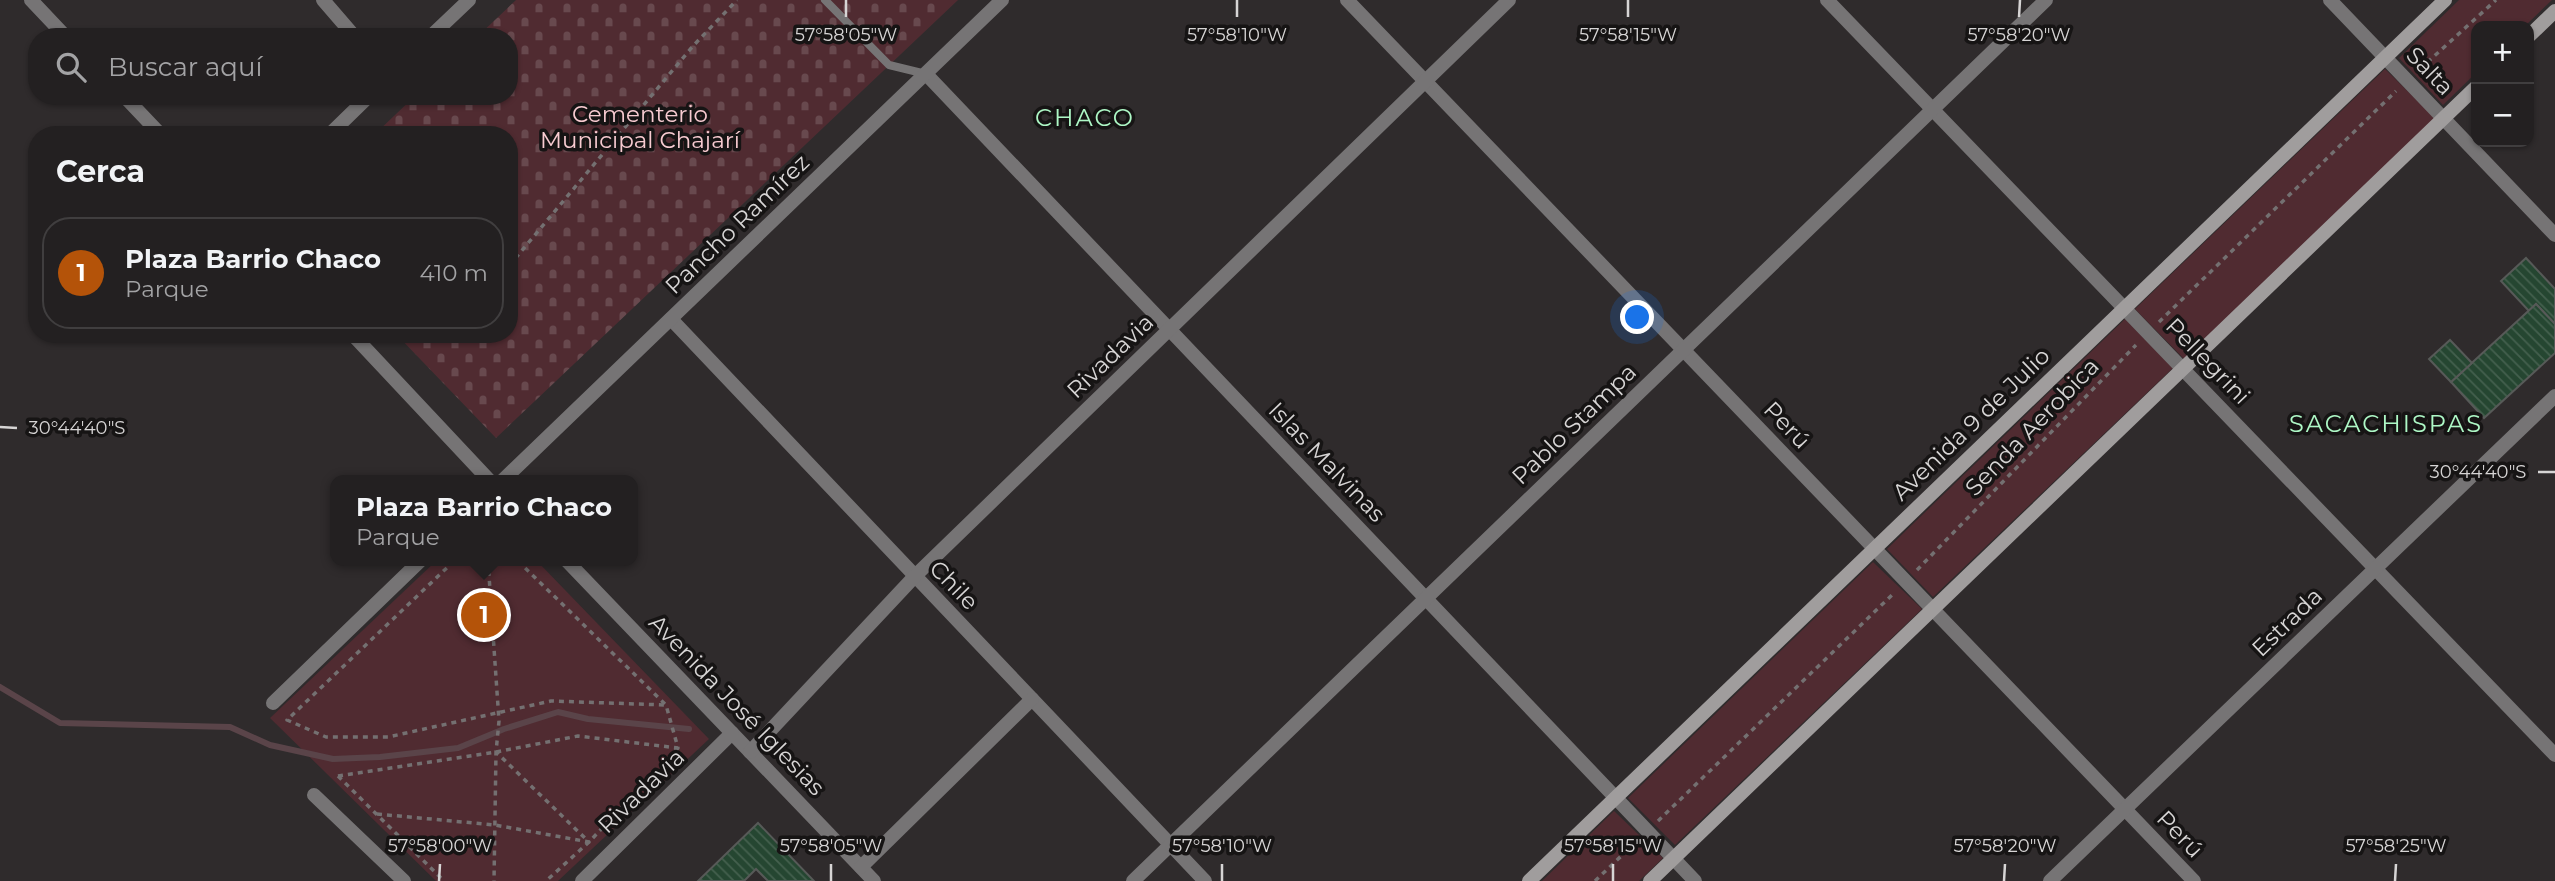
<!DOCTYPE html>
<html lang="es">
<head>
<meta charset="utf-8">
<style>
  body { margin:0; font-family:Montserrat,sans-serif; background:#2f2d2e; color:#f1f3f6 }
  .controls { position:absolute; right:21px; top:21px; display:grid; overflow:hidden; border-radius:14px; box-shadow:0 2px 5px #0004 }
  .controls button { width:63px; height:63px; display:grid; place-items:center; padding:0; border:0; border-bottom:2px solid #403e3f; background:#232021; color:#f1f3f6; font:35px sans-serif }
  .you { position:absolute; left:1638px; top:318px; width:24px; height:24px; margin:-18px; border:5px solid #fff; border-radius:50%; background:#1a73e8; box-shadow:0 0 0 10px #1a73e833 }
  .badge { display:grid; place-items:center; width:46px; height:46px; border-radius:50%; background:#b45309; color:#fff; font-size:23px; font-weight:700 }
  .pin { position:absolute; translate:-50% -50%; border:4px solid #fff; box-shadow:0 2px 7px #0006 }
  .popup { position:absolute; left:330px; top:475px; width:308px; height:91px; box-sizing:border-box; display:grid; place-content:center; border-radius:14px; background:#232021; filter:drop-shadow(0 2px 5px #0005); font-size:23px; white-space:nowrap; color:#a3a3a5 }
  .popup b { font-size:26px; color:#f1f3f6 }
  .popup::after { content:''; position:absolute; left:50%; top:100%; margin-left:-14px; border:14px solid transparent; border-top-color:#232021 }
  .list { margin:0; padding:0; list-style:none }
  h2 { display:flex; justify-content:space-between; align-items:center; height:91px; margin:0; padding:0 28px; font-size:30px }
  h2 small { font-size:23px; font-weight:400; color:#a3a3a5 }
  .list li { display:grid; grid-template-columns:46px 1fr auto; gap:21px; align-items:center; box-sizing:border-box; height:112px; margin:0 14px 14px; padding:0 14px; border:2px solid #403e3f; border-radius:28px }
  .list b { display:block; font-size:26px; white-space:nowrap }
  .list p { margin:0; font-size:23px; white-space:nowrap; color:#a3a3a5 }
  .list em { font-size:23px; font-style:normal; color:#a3a3a5 }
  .icon { flex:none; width:38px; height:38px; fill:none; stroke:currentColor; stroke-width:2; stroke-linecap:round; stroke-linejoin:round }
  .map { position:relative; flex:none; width:2555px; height:881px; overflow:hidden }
  .search { position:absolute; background:#232021; box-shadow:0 2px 5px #0004; left:28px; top:28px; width:490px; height:77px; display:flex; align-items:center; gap:18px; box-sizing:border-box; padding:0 24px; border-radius:28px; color:#a3a3a5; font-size:26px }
  .panel { position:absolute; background:#232021; box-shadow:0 2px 5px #0004; left:28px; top:126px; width:490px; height:217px; border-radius:28px }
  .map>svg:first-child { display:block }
</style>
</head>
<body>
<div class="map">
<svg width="2555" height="881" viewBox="0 0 2555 881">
  <defs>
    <pattern id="cemetery-stones" width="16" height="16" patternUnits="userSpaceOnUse" patternTransform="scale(1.75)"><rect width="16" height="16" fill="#502b31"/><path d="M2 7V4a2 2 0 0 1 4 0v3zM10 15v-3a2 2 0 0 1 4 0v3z" fill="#68494e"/></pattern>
    <pattern id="building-back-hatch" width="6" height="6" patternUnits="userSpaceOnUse" patternTransform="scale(1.75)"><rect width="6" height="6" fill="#254631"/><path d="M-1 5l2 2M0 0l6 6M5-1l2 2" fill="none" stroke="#44604e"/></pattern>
  </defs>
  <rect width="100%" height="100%" fill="#2f2b2c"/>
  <path fill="url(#cemetery-stones)" d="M516 0H958L496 438 396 334H509V135H374L415 96H509V37H477Z"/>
  <g fill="#502b31">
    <path d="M2459 0H2552L2525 26H2476V73L2443 105 2399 58Z"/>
    <path d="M2385 69 2435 118 2184 359 2135 309Z"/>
    <path d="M2125 319 2173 368 1933 597 1887 549Z"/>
    <path d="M436 561H537L709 739 558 881H436L270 718Z"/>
    <path d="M1873 562 1922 609 1675 845 1628 798Z"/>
    <path d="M1614 811 1663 858 1639 881H1542Z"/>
  </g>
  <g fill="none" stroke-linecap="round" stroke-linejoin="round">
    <path stroke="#5a4449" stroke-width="6" d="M0 687 60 723 230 727 270 745 333 759 380 757 458 748 504 729 558 712 588 719 689 729"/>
  </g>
  <g fill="url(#building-back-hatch)" stroke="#575a58" stroke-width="2">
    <path d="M2526 258 2555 289V324L2536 304 2529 311 2501 281Z"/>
    <path d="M2536 304 2555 324V353L2484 418 2451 382Z"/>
    <path d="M2450 340 2472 363 2451 382 2429 359Z"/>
    <path d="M758 823 814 881H768L756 869 744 881H698Z"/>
  </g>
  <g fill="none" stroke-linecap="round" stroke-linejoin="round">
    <g stroke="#747071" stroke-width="3.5" stroke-dasharray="5 5" stroke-linecap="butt">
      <path d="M2420 69 2496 0"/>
      <path d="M509 266 693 46 737 0"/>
      <path d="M2159 322 2396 91"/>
      <path d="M454 561 287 720 326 737H388L551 701 666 705"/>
      <path d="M488 561 499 721 496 752 494 881"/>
      <path d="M518 561 666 705 678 748 589 842 546 881"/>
      <path d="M1917 570 2136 345"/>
      <path d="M338 776 496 752 578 736 678 748"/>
      <path d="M338 776 444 881"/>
      <path d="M377 814 495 825 589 842 496 752"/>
      <path d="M1658 821 1894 593"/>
      <path d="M1595 881 1637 841"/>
    </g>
    <path stroke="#767475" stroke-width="8" d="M825 0 889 65 926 74"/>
    <g stroke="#767475" stroke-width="14">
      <path d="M31 0 66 37"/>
      <path d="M323 0 355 37"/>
      <path d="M1347 0 2194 881"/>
      <path d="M1827 0 2555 755"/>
      <path d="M2330 0 2555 235"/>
      <path d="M430 37 469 0"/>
      <path d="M926 74 1695 881"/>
      <path d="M124 96 161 135"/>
      <path d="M329 135 369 96"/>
      <path d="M671 319 1205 881"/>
      <path d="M352 334 489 480"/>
      <path d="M503 480 1002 0"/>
      <path d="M567 561 874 881"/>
      <path d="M273 703 420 561"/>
      <path d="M750 752 915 576 1509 0"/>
      <path d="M314 795 404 881"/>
      <path d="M861 867 1032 699"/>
      <path d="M582 881 732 733"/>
      <path d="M1133 881 2046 0"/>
      <path d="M2050 881 2555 396"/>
    </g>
    <g stroke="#a09d9d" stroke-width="14">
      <path d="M2529 36 2555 11"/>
      <path d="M1529 881 2445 0"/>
      <path d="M1650 881 2476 87"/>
    </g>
  </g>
  <path fill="none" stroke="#d7d5d5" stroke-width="2.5" d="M846 17V0M1237 17V0M1628 17V0M2019 17 2020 0M0 427 17 428M2538 472H2555M439 881 440 864M831 881V864M1222 881V864M1613 881V864M2004 881 2005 864M2395 881 2396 864"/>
  <g text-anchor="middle" stroke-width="7" stroke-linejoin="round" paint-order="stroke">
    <g font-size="23" fill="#d7d5d5" stroke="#161414">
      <text transform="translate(2430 71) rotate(46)" y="8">Salta</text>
      <text transform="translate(737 224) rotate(-44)" y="8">Pancho Ramírez</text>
      <text transform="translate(1110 356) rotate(-44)" y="8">Rivadavia</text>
      <text transform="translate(2208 361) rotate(46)" y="8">Pellegrini</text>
      <text transform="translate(1574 424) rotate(-44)" y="8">Pablo Stampa</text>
      <text transform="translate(1971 424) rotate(-44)" y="8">Avenida 9 de Julio</text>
      <text transform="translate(1787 425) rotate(46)" y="8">Perú</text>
      <text transform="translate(2032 427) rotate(-46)" y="8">Senda Aerobica</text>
      <text transform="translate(1327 462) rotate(46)" y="8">Islas Malvinas</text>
      <text transform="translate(954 585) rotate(46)" y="8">Chile</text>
      <text transform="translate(2287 622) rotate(-44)" y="8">Estrada</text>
      <text transform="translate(737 705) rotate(46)" y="8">Avenida José Iglesias</text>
      <text transform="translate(641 791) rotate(-44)" y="8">Rivadavia</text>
      <text transform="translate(2180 834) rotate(46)" y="8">Perú</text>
    </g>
    <g font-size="23" fill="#f8cbd1" stroke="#161414">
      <text x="640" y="122">Cementerio<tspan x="640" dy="26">Municipal Chajarí</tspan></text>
    </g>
    <g font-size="24" letter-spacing="2" fill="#aef8c6" stroke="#161414">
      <text x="1085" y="126">CHACO</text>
      <text x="2386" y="432">SACACHISPAS</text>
    </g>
  </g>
  <g font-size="18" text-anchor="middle" fill="#d7d5d5" stroke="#161414" stroke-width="7" stroke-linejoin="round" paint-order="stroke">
    <text x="846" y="41">57°58'05"W</text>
    <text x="1237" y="41">57°58'10"W</text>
    <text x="1628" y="41">57°58'15"W</text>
    <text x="2019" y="41">57°58'20"W</text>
    <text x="77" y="434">30°44'40"S</text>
    <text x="2478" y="478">30°44'40"S</text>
    <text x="440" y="852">57°58'00"W</text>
    <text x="831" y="852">57°58'05"W</text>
    <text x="1222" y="852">57°58'10"W</text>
    <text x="1613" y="852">57°58'15"W</text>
    <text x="2005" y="852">57°58'20"W</text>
    <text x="2396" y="852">57°58'25"W</text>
  </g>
</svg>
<div class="controls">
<button>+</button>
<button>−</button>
</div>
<div class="you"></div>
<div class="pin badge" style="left:484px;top:615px">1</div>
<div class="popup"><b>Plaza Barrio Chaco</b>Parque</div>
<div class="search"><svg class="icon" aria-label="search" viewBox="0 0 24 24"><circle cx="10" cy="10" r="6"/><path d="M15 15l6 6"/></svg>Buscar aquí</div>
<section class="panel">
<h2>Cerca<small></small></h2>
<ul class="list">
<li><span class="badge">1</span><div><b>Plaza Barrio Chaco</b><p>Parque</p></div><em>410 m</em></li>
</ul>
</section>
</div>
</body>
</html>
